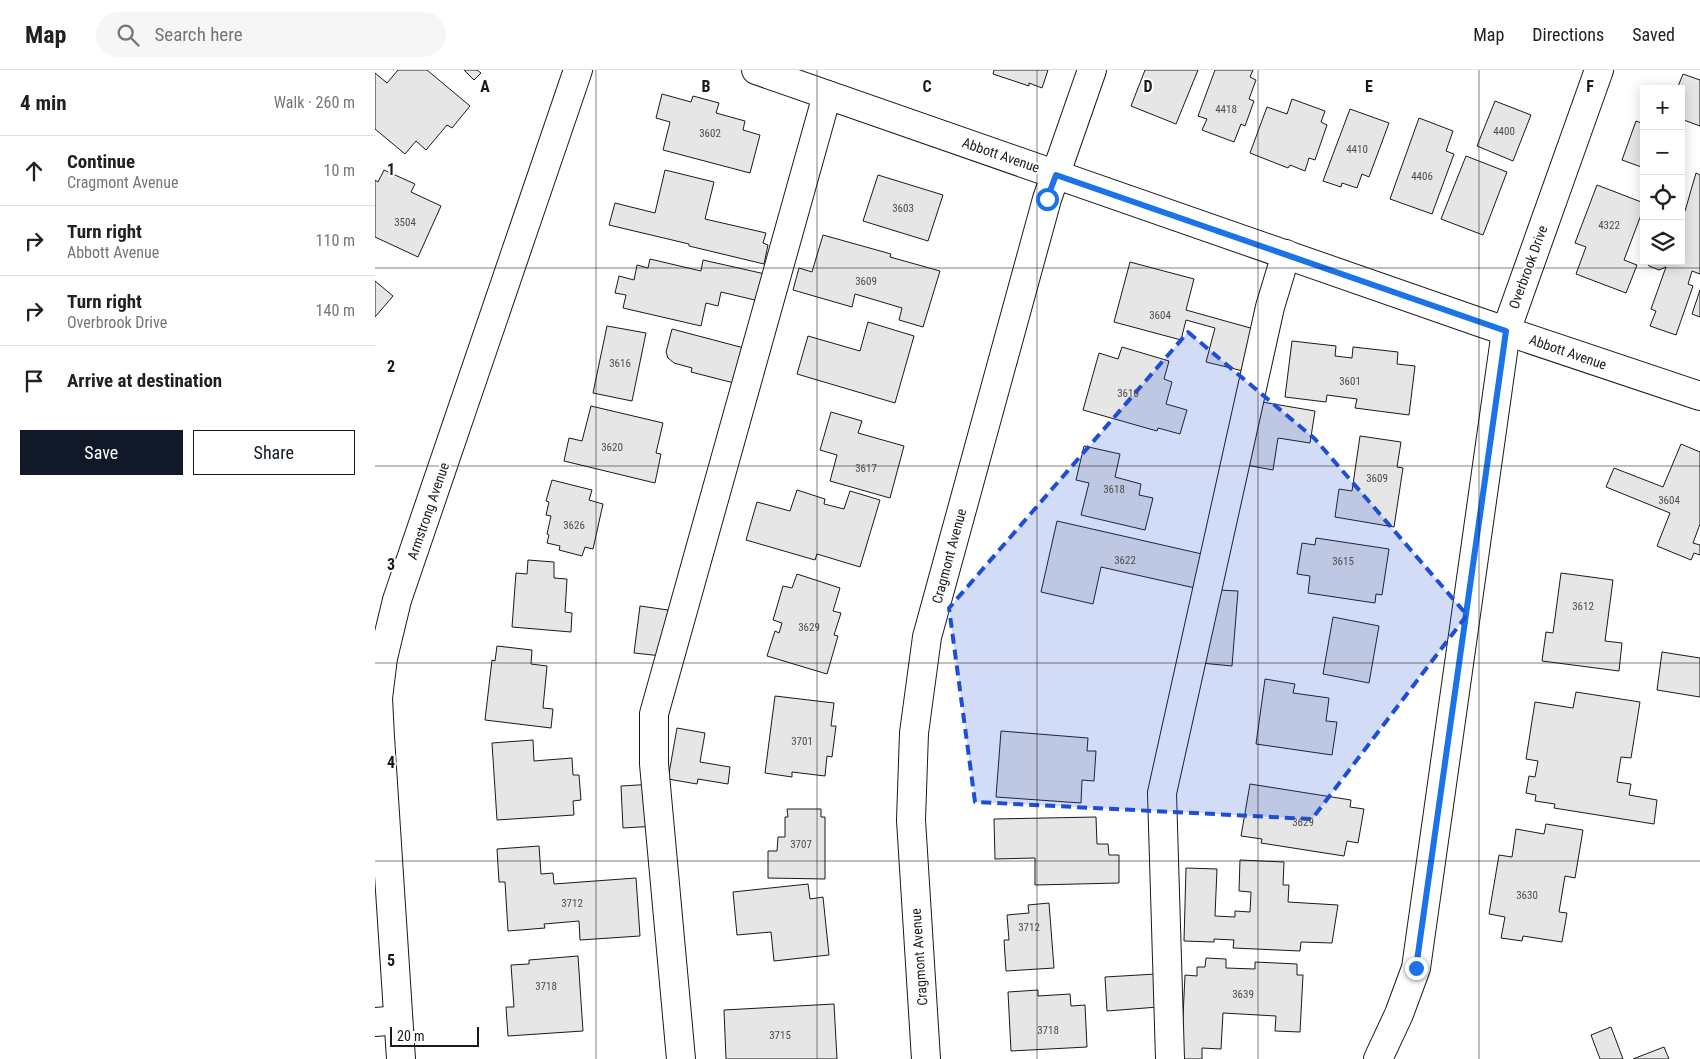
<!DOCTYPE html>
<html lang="en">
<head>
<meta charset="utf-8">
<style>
  body { margin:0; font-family:"Roboto Condensed",sans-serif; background:#f6f6f6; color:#202124 }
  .controls { position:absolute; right:15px; top:15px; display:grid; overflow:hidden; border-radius:0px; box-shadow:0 2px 12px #0003 }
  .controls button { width:45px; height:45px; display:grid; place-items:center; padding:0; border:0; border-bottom:1px solid #e0e0e0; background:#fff; color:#202124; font:25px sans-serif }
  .scale { position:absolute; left:15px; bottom:12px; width:89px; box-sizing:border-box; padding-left:5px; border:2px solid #1a1a1a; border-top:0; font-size:14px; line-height:18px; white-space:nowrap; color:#1a1a1a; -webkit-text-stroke:4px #fff; paint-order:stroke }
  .stop { position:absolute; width:15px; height:15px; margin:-11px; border:4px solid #1a73e8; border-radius:50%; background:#fff }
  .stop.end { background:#1a73e8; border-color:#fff; box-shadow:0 1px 5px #0008 }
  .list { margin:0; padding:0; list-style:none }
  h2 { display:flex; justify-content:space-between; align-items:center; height:65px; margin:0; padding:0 20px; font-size:21px }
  h2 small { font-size:16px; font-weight:400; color:#757577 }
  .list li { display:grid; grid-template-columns:32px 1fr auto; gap:15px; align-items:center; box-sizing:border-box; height:70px; padding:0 20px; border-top:1px solid #e0e0e0 }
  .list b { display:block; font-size:19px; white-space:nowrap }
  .list p { margin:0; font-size:16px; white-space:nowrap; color:#757577 }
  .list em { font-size:16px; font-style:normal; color:#757577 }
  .actions { display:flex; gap:10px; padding:15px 20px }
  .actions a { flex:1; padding:11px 0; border:1px solid #111827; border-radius:0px; text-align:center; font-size:18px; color:#111827 }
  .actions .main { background:#111827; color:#fff }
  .icon { flex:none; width:28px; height:28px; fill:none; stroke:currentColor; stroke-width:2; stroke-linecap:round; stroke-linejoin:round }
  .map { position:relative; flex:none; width:1325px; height:989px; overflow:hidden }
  header { display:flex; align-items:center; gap:30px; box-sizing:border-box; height:70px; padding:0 25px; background:#fff; border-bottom:1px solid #e0e0e0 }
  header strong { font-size:24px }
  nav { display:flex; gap:28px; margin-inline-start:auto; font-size:18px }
  .search { width:350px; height:45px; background:#f6f6f6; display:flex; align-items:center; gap:12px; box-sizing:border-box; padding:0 18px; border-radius:28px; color:#757577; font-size:19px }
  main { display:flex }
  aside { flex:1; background:#fff }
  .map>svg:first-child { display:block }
</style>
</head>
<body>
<header>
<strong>Map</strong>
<div class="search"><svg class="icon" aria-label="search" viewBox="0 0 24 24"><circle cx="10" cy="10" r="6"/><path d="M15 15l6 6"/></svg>Search here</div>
<nav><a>Map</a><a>Directions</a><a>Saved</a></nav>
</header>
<main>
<aside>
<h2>4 min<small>Walk · 260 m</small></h2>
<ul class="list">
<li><svg class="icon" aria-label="ahead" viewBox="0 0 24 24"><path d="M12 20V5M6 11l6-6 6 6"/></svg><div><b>Continue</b><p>Cragmont Avenue</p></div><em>10 m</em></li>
<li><svg class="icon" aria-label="right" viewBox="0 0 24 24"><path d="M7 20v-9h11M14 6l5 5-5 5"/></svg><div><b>Turn right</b><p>Abbott Avenue</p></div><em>110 m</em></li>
<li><svg class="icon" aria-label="right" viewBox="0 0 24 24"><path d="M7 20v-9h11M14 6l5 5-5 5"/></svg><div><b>Turn right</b><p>Overbrook Drive</p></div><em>140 m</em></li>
<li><svg class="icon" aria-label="arrive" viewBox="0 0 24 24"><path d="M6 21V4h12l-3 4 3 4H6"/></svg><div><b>Arrive at destination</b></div></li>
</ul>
<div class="actions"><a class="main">Save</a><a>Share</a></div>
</aside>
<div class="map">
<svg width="1325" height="989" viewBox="0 0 1325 989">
  <rect width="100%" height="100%" fill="#fff"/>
  <g fill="#e6e6e6" stroke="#1a1a1a">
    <path d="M23 0H52L95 36 77 58 72 55 51 80 41 71 30 84 0 59V3L12 13Z"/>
    <path d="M89 0H102L106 3 99 10Z"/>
    <path d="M619 0H673L667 18 654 13V16L618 4Z"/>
    <path d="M770 0H823L801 54 756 36Z"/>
    <path d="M840 0H878L875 7 881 10 874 29 879 31 870 56 866 54 859 72 827 60 832 49 823 46Z"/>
    <path d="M1308 4 1325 10V56L1306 49V19H1302Z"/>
    <path d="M287 24 316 32 318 26 344 33 341 43 370 51 368 60 385 65 375 103 288 80 295 52 281 48Z"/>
    <path d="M917 29 950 41 946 52 952 55 940 90 934 88 930 101 915 95 913 98 875 83 892 37 912 44Z"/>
    <path d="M1120 31 1156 45 1138 91 1102 76Z"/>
    <path d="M975 39 1014 53 994 107 987 104 982 118 967 113 966 117 948 111Z"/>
    <path d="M1044 48 1078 61 1071 81 1079 84 1057 144 1015 129Z"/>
    <path d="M1261 51 1269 54V98L1247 90Z"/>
    <path d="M1091 86 1132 102 1108 165 1066 149Z"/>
    <path d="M9 100 40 114 36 122 66 136 43 187 0 167V110L3 112Z"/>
    <path d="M290 100 339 112 330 149 391 163 388 173 393 175 389 194 314 176V174L234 155 240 133 280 143Z"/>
    <path d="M1321 103 1325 105V204L1317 201 1313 214 1318 216 1301 265 1275 256 1281 241 1276 239 1291 197 1284 200 1274 196 1271 191H1306V140L1310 141Z"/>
    <path d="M503 105 568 125 553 171 488 151Z"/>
    <path d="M1222 115 1269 133V137L1249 190 1262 195 1251 223 1201 204 1211 177 1200 173Z"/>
    <path d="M448 165 516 184 515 187 565 201 548 257 524 250 527 238 480 224 477 237 418 220 424 198 437 202Z"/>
    <path d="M275 189 326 201 328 190 390 204 384 231 346 222 343 236 331 233 326 256 248 238 251 225 240 223 244 206 259 210 262 195 273 198Z"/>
    <path d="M755 192 819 209 811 240 879 259 868 301 831 292 840 258 811 250 806 270 739 252Z"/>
    <path d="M0 211 18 226 0 247Z"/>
    <path d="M1325 220V247L1317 244Z"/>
    <path d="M493 252 539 266 520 333 422 304 433 266 485 281Z"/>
    <path d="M232 256 271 263 257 331 218 323Z"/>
    <path d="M297 259 369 278 359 313 316 302 317 298 299 293 293 288 291 282Z"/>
    <path d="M917 271 961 276 960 286 977 288 978 277 1023 282 1022 294 1040 296 1034 345 980 338 982 329 952 325 951 332 910 327Z"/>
    <path d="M747 277 794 291 789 309 797 312 791 334 812 340 805 364 783 358 782 361 708 340 724 283 743 289Z"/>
    <path d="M881 331 940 341 935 373 903 368 898 400 871 395Z"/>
    <path d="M216 336 288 353 281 383 286 384 280 413 189 391 194 368 207 371Z"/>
    <path d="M456 342 487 351 483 363 529 376 515 428 455 411 462 385 445 380Z"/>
    <path d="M985 366 1026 372 1022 397 1028 398 1019 457 960 447 964 419 977 421Z"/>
    <path d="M1306 374 1325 382V454L1318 473 1325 475V485L1319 483 1316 490 1282 476 1295 443 1231 417 1239 398 1288 417Z"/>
    <path d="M709 376 745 384 740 407 766 414 764 425 778 428 770 460 706 445 714 413 701 410Z"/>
    <path d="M177 410 217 420 214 430 228 434 218 479 210 477 207 486 184 480 185 476 172 473 174 465 172 464 176 446 171 445 174 432 171 431Z"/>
    <path d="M422 420 450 429 449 434 469 439 475 421 505 430 485 497 442 484 440 490 371 470 382 432 415 441Z"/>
    <path d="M682 451 827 484 820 518 726 497 718 534 666 522Z"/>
    <path d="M941 468 1014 479 1007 525 1001 524 1000 533 933 523 935 506 922 504 927 473 940 475Z"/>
    <path d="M153 490 179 492V508L192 509 190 542 197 543 196 562 137 557 141 503 152 504Z"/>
    <path d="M1186 503 1238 510 1230 571 1247 573 1244 601 1167 591 1171 562 1178 563Z"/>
    <path d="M422 504 465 518 458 541 466 543 459 565 463 566 452 604 392 586 400 561 404 563 407 553 398 550 408 516 417 518Z"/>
    <path d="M844 520 863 521 857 596 826 593Z"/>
    <path d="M265 536 293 540 287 586 259 583Z"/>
    <path d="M958 547 1004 556 994 613 948 604Z"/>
    <path d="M122 576 157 580 156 594 172 596 168 638 178 639 176 658 110 650 117 590 120 591Z"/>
    <path d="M1287 582 1325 588V627L1282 620Z"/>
    <path d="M890 609 920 614 918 623 954 628 951 651 962 652 957 685 881 674Z"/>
    <path d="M1201 622 1265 632 1256 688 1246 687 1242 712 1256 714 1254 725 1282 730 1279 754 1179 738 1180 734 1160 731 1161 725 1151 723 1154 706 1160 707 1163 691 1151 689 1160 632 1198 638Z"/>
    <path d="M400 626 459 633 456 656H461L457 687 452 686 450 706 417 702V707L390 703Z"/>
    <path d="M302 658 330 663 325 692 355 697 353 714 323 709 322 714 293 709Z"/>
    <path d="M626 661 713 668 712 681H721L719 711 707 710 706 733 621 727Z"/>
    <path d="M158 670 159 691 197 688 198 705H204L206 730 198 731 199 745 122 750 117 673Z"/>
    <path d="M280 714 282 756 248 758 246 716Z"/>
    <path d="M875 714 976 730 975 737 989 739 983 773 972 771 969 786 886 773 887 769 866 766Z"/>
    <path d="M412 739H446V747H450V809L393 808V781H402L403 767H410V747H413Z"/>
    <path d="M721 747 722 774H733L734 785H744V813L660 815V788L620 789 619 749Z"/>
    <path d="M1171 754 1208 760 1200 808 1190 806 1184 842 1192 843 1187 872 1148 866 1147 871 1126 868 1130 847 1114 844 1124 785 1137 787 1141 759 1169 764Z"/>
    <path d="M164 776 166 804 178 803 179 814 261 808 265 866 205 870 204 851 169 854 170 858 133 861 130 812H124L122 779Z"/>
    <path d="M865 790 909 792 908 815H914L913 832 963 835 957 873 926 872 925 881 858 878 859 870 839 869V872L809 871 811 798 842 799 840 846 860 847V841L875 842 876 822 864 821Z"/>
    <path d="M433 814 435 829 448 827 454 885 399 891 396 862 362 865 358 822Z"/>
    <path d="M674 833 679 898 631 901 629 870H634L632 845 654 843 653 835Z"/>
    <path d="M203 886 208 961 133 966 131 937H139L136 895 154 894V890Z"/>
    <path d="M831 888 851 889V898L880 899V892L922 894V905H928L925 962 900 961 901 946 848 943 846 979 827 978V989H806L810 905 822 906V897H830Z"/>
    <path d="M781 904 783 937 732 941 730 907Z"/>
    <path d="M663 920V926L695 924 696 936 710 935 712 977 636 981 633 922Z"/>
    <path d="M459 934 462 989H351L349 940Z"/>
    <path d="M1236 957 1248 989H1225L1216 965Z"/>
    <path d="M1289 977 1294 989H1258Z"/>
  </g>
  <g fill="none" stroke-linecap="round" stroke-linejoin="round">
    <g stroke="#1a1a1a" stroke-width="30">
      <g id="minor">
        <path d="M381 0 1110 254 1325 326"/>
        <path d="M0 952 23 950"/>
        <path d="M26 989 5 667 3 628 8 588 22 530 203 0"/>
        <path d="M306 989 279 694V644L452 25"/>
        <path d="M551 989 536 750 539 663 552 567 672 129 717 0"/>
        <path d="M795 989 787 723 895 237 911 184"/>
        <path d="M1003 989 1024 944 1041 898 1131 261 1224 0"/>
      </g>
    </g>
    <use href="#minor" stroke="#fff" stroke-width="28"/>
  </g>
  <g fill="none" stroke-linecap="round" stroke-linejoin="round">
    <path stroke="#1a73e8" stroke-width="6" d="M672 129 681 105 1131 261 1041 898"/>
  </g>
  <path fill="#1d4ed8" fill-opacity="0.2" stroke="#1d4ed8" stroke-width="4" stroke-dasharray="10 6" stroke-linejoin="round" d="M813 262 940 369 1092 545 937 749 600 732 574 538Z"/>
  <path fill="none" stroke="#1a1a1a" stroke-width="1" stroke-opacity="0.55" d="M221 0V989M442 0V989M662 0V989M883 0V989M1104 0V989M0 198H1325M0 396H1325M0 593H1325M0 791H1325"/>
  <g text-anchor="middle" stroke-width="4" stroke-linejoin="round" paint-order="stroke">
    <g font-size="11" fill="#4d4d4d">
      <text x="851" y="43">4418</text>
      <text x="1129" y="65">4400</text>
      <text x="335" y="67">3602</text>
      <text x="982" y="83">4410</text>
      <text x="1047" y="110">4406</text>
      <text x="528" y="142">3603</text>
      <text x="30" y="156">3504</text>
      <text x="1234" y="159">4322</text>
      <text x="491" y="215">3609</text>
      <text x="785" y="249">3604</text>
      <text x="245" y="297">3616</text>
      <text x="975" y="315">3601</text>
      <text x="753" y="327">3610</text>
      <text x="237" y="381">3620</text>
      <text x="491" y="402">3617</text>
      <text x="1002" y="412">3609</text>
      <text x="739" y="423">3618</text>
      <text x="1294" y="434">3604</text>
      <text x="199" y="459">3626</text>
      <text x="750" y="494">3622</text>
      <text x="968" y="495">3615</text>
      <text x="1208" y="540">3612</text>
      <text x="434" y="561">3629</text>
      <text x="427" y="675">3701</text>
      <text x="928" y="756">3629</text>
      <text x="426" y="778">3707</text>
      <text x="1152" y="829">3630</text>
      <text x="197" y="837">3712</text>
      <text x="654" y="861">3712</text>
      <text x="171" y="920">3718</text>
      <text x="868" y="928">3639</text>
      <text x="673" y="964">3718</text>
      <text x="405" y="969">3715</text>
    </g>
    <g font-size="14" fill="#1a1a1a" stroke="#fff">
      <text transform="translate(626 85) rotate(19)" y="5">Abbott Avenue</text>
      <text transform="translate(1153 197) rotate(-70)" y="5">Overbrook Drive</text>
      <text transform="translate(1193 282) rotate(19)" y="5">Abbott Avenue</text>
      <text transform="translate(53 441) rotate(-71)" y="5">Armstrong Avenue</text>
      <text transform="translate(574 486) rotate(-75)" y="5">Cragmont Avenue</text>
      <text transform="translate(544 887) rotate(-94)" y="5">Cragmont Avenue</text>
    </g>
  </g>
  <g font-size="16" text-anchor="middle" font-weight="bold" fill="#1a1a1a" stroke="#fff" stroke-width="4" stroke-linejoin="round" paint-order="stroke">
    <text x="110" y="22">A</text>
    <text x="331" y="22">B</text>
    <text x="552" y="22">C</text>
    <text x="773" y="22">D</text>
    <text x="994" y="22">E</text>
    <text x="1215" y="22">F</text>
    <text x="16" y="105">1</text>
    <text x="16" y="302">2</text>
    <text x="16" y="500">3</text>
    <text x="16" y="698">4</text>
    <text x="16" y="896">5</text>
  </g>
</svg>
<div class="controls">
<button>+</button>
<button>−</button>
<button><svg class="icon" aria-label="locate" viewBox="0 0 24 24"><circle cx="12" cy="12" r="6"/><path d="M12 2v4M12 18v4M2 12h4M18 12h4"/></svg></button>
<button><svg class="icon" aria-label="layers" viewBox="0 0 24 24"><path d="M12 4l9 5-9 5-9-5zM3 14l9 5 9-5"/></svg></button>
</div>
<div class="scale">20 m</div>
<div class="stop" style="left:672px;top:129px"></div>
<div class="stop end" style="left:1041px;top:898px"></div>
</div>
</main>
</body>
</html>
